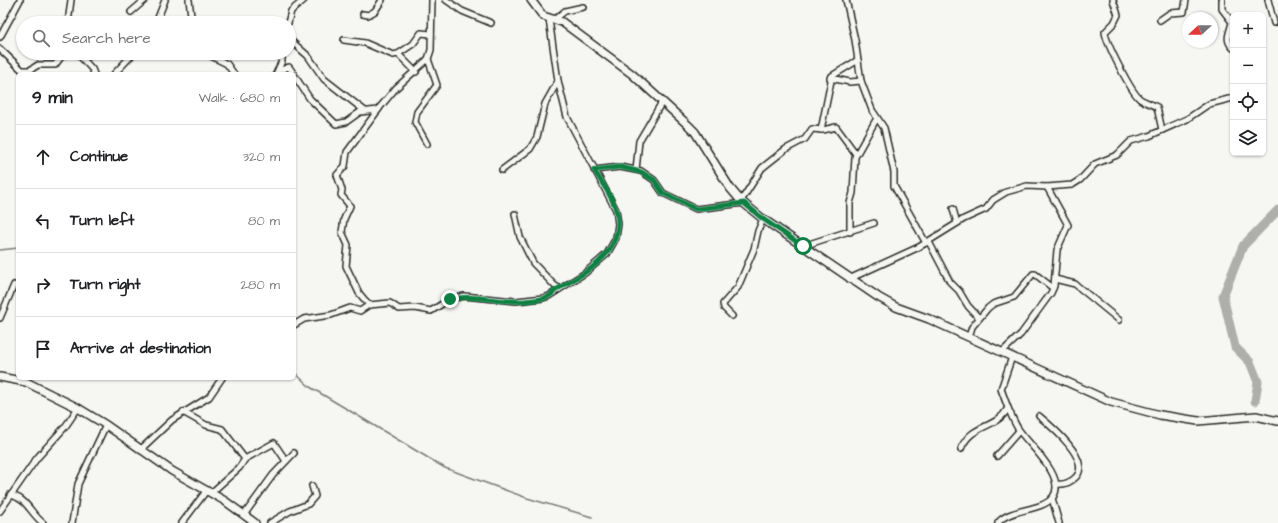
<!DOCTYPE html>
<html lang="en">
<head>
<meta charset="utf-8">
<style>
  body { margin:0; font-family:"Architects Daughter",sans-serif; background:#f2f2f2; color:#202124 }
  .controls { position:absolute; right:12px; top:12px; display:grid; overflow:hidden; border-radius:6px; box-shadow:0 1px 3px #0004 }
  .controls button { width:36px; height:36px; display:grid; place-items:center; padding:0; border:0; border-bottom:1px solid #e0e0e0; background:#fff; color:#202124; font:20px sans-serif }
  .compass { position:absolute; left:1182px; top:12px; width:36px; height:36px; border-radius:50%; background:#fff; box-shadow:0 1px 3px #0004; rotate:248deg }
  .stop { position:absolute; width:12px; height:12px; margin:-9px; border:3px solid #0b8043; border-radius:50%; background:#fff }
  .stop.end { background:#0b8043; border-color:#fff; box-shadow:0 1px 4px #0008 }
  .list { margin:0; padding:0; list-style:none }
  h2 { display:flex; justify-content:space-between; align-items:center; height:52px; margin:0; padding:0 16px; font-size:17px }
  h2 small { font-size:13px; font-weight:400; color:#757577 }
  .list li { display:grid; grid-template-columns:26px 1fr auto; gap:12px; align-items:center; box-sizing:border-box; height:64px; padding:0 16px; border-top:1px solid #e0e0e0 }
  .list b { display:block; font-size:15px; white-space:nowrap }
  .list em { font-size:13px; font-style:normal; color:#757577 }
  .icon { flex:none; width:22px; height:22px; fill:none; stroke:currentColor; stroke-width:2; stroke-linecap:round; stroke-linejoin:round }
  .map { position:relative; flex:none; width:1278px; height:523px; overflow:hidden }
  .search { position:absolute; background:#fff; box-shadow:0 1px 3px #0004; left:16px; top:16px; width:280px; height:44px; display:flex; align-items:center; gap:10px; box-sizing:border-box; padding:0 14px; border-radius:22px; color:#757577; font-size:15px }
  .panel { position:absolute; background:#fff; box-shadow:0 1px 3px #0004; left:16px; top:72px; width:280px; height:308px; border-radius:6px }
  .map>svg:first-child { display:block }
</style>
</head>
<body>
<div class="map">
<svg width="1278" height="523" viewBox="0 0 1278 523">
  <rect width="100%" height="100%" fill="#f6f6f2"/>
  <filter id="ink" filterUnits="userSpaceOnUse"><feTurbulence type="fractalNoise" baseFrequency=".025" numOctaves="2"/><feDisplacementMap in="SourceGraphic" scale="8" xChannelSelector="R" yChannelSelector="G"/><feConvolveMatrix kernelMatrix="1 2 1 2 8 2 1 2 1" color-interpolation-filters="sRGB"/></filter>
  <g filter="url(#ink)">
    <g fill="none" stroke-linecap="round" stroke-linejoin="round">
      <g stroke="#7a7a78" stroke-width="1.5">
        <path d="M0 250 18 248"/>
        <path d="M294 372 310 387 445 468 527 498 592 517"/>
      </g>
      <path stroke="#aeaeab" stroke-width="9" d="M1255 401 1258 382 1250 362 1235 347 1223 296 1243 246 1278 210"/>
      <g stroke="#2b2b2b" stroke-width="8">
        <g id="street">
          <path d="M189 0 192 23"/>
          <path d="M446 0 462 11 491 23"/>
          <path d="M846 0 855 40 861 81 872 110 884 128 894 172V186L926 243"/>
          <path d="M1113 0 1118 15 1114 23 1105 32C1106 43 1131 92 1140 99 1145 102 1151 104 1157 107L1162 130"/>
          <path d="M1222 0V9L1232 22C1230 33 1224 39 1233 48"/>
          <path d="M1268 0 1274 23"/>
          <path d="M131 12 145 0"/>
          <path d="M363 14 368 15 375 11 382 0"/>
          <path d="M554 20 565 11 583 7"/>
          <path d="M1160 20 1170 13 1184 12 1186 0"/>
          <path d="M68 23 71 0"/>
          <path d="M156 23 165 0"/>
          <path d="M288 23 291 11 304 0"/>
          <path d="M0 37 20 0"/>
          <path d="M289 39 308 56 324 79 365 111"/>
          <path d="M344 40 365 43 393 55 398 54 416 72"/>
          <path d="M0 49 22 70H30L38 65H55L61 57 67 53"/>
          <path d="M77 53 92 69 94 74"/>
          <path d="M205 53 227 64 234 74"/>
          <path d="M398 54 413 44 421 33 431 34"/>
          <path d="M278 71 289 67 294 74"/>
          <path d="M114 74 134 53"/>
          <path d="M276 74 282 61V53"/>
          <path d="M294 75 310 99 336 124 346 122 360 112 378 110"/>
          <path d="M830 78 850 82 861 81"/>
          <path d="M821 130 832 76 858 60"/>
          <path d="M427 144 415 122 417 112 437 85 428 59"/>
          <path d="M502 170 530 149 537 137 545 104 558 81"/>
          <path d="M594 170 620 167 641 171 654 180 663 193 696 209 744 203"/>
          <path d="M636 170 639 141 662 102"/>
          <path d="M741 201 762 168 786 149 805 139 812 129 823 130 836 127 856 154"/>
          <path d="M953 209 957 223"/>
          <path d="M515 214 520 237 533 263 555 286 559 288"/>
          <path d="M850 232V203L853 193 855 157 877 118"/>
          <path d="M929 242 950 282 959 291 968 306 979 318"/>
          <path d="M803 246 874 223"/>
          <path d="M849 279 919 247 964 219 986 209 993 200 1006 192 1027 186 1047 187 1072 185 1080 180 1095 164 1117 155 1131 141 1149 136 1187 119 1209 104 1233 98"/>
          <path d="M1055 279 1075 284 1119 320"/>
          <path d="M369 305 359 293 346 266 348 245 342 232 344 219 350 206 341 195 342 190 337 175 345 166 347 152 381 106 396 88 428 59 431 50 432 0"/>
          <path d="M732 316 724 308 723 304 738 287 754 249 758 231 763 219"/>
          <path d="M0 318 14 285"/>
          <path d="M294 325 304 319 331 315 350 308 360 311 369 305 390 303 399 309 415 308 431 311 450 299 464 296 516 301 543 298 549 296 585 273 607 254 616 238 618 224 616 210 567 117 558 81 549 19"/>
          <path d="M969 337 972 327 988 308 993 304 1014 297 1033 274H1035L1053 288"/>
          <path d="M1002 352 1021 334 1051 293 1054 286 1057 250 1068 225 1047 187"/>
          <path d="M183 412 206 425 222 429 245 459 239 468 211 493"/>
          <path d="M1039 416C1051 426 1092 460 1076 477 1070 483 1063 485 1056 484"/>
          <path d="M961 449C971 423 996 430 1008 408L1001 389 1012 357"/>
          <path d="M140 450 172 420 209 397 222 378"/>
          <path d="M997 456 1019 431"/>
          <path d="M245 459 274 443 286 461"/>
          <path d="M10 495C27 498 30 513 43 523"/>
          <path d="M1052 498 1059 523"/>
          <path d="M0 511 37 458 65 427 78 408"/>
          <path d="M244 515 273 475 294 453"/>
          <path d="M72 523 78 484 106 425"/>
          <path d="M182 523 207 490"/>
          <path d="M270 523 290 511 308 504 315 496 312 486"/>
          <path d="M998 523C1008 508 1042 512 1053 497 1067 477 1029 445 1019 430 1014 423 1012 416 1008 408"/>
        </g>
      </g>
      <g stroke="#2b2b2b" stroke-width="10">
        <g id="secondary">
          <path d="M531 0 543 16 562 22 632 74 688 125 695 132 730 188 741 201 763 219 878 297 896 307 929 319 1111 402 1160 415 1198 421 1256 416 1278 421"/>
          <path d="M0 377 26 382 78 408 106 425 172 471 225 501 255 523"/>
        </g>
      </g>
      <use href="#street" stroke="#f6f6f2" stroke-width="5"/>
      <use href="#secondary" stroke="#f6f6f2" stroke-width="7"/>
    </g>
  </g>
  <g fill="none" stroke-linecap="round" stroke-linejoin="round" filter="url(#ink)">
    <path stroke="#0b8043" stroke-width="5" d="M450 299C475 294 500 303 525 301 532 300 543 300 549 296 553 293 556 289 561 287 585 274 616 256 618 225 619 205 604 186 594 170L620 167 641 172 654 180 663 193 696 209 744 203 763 219 803 246"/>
  </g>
</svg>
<div class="controls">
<button>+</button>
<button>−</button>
<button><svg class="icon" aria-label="locate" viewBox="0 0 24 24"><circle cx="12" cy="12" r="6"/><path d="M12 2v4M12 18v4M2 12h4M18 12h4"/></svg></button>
<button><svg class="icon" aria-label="layers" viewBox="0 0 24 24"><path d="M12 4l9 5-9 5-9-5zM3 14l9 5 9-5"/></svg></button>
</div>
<svg class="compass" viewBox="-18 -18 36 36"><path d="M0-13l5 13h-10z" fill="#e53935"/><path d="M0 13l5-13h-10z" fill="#757577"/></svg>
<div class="stop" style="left:803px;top:246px"></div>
<div class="stop end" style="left:450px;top:299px"></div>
<div class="search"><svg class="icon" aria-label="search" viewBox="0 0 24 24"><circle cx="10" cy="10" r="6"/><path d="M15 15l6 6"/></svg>Search here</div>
<section class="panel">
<h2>9 min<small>Walk · 680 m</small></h2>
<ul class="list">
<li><svg class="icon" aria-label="ahead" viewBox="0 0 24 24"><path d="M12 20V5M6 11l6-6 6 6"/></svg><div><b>Continue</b></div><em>320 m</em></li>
<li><svg class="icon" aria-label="left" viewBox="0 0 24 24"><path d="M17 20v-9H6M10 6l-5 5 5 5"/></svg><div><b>Turn left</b></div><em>80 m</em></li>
<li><svg class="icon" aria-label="right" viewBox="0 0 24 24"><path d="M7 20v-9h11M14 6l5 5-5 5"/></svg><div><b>Turn right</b></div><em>280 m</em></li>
<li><svg class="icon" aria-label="arrive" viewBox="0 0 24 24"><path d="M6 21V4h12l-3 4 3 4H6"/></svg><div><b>Arrive at destination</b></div></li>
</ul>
</section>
</div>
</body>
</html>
